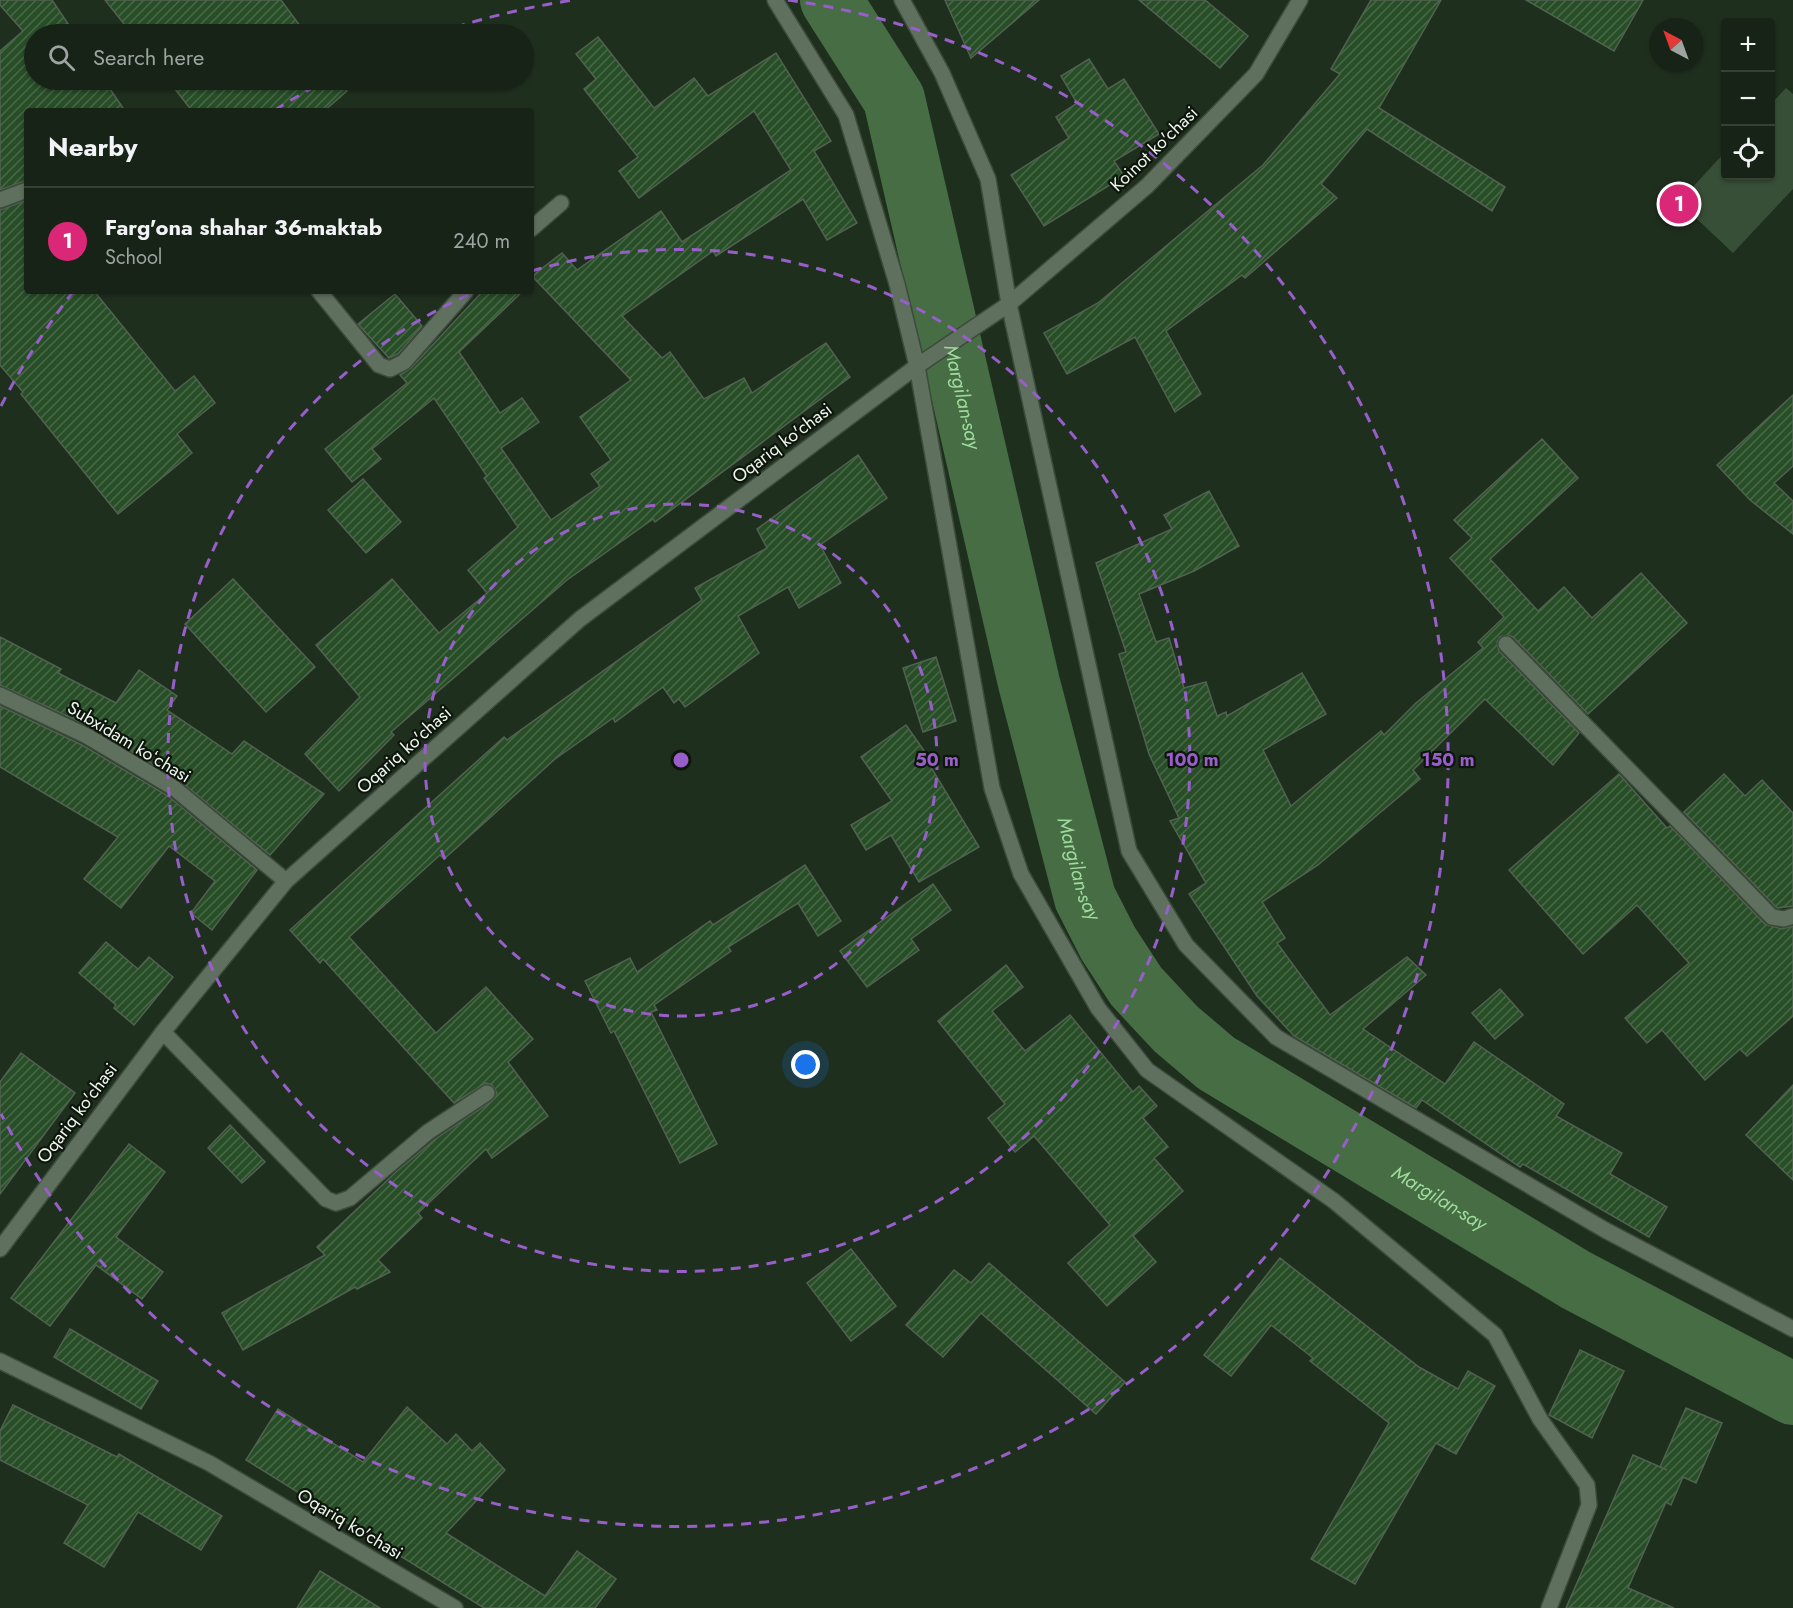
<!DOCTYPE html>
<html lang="en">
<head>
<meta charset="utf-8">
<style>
  body { margin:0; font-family:Jost,sans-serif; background:#202b1f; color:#f1f3f6 }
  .controls { position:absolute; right:18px; top:18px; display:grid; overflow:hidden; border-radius:6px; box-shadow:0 2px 4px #0004 }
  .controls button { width:54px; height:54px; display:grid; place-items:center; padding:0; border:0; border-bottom:2px solid #364035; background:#172316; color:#f1f3f6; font:30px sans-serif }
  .compass { position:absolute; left:1649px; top:18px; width:54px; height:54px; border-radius:50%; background:#172316; box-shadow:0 2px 4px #0004; rotate:319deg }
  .you { position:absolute; left:806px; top:1065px; width:21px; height:21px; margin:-15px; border:4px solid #fff; border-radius:50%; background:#1a73e8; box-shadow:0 0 0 9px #1a73e833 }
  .badge { display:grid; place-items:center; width:39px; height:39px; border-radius:50%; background:#db2777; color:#fff; font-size:20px; font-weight:700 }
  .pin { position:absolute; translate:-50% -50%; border:3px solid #fff; box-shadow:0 2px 6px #0006 }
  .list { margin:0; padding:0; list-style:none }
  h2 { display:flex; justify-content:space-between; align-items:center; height:78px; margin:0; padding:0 24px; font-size:26px }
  h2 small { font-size:20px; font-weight:400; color:#9ea4a1 }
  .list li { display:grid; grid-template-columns:39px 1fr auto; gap:18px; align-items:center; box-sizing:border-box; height:108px; padding:0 24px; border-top:2px solid #364035 }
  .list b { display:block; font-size:22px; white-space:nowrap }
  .list p { margin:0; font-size:20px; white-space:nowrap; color:#9ea4a1 }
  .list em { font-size:20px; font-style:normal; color:#9ea4a1 }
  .icon { flex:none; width:33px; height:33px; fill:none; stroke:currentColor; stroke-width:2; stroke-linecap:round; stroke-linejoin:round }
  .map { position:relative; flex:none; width:1793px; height:1608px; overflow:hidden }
  .search { position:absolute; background:#172316; box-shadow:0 2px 4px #0004; left:24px; top:24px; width:510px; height:66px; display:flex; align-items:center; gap:15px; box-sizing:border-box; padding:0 21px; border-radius:33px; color:#9ea4a1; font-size:22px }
  .panel { position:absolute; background:#172316; box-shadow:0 2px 4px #0004; left:24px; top:108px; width:510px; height:186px; border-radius:6px }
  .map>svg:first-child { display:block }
</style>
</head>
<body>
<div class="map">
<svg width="1793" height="1608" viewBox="0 0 1793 1608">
  <defs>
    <pattern id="building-hatch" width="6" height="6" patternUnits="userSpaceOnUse" patternTransform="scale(1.5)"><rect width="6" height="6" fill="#284e28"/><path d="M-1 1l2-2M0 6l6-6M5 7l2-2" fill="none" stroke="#486847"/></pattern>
  </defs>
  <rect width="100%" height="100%" fill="#1f2f1e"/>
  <path fill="#384f37" d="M1786 88 1793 94V189L1733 253 1679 202 1725 152 1726 176H1770L1771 104Z"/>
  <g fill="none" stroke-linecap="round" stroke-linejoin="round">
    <path stroke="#466d44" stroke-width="62" id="s1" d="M831 0 894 99 1029 683 1085 898 1108 943 1136 986 1176 1029 1216 1063 1576 1280 1793 1394"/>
  </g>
  <g fill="url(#building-hatch)" stroke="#516250" stroke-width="1.5">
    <path d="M0 0H52L75 34H34V80H104L125 111H27V180L0 190V51L23 31 0 5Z"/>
    <path d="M105 0H281L306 34H132Z"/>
    <path d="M945 0H1039L971 58Z"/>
    <path d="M1139 0H1205L1248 36 1220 68Z"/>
    <path d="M1371 0H1441L1379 108 1505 187 1492 211 1367 129 1321 184 1337 198 1245 278 1242 275 1166 331 1201 394 1175 412 1135 337 1067 374 1044 333 1098 303 1263 165 1340 74 1331 69Z"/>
    <path d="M1526 0H1643L1614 51Z"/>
    <path d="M598 37 654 108 694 78 708 96 776 53 831 141 814 151 857 223 827 240 803 199 716 256 713 251 622 316 662 358 670 352 704 399 744 378 752 393 826 343 850 377 655 522 653 519 567 580 391 732 394 735 339 791 305 754 360 697 316 645 392 579 439 633 487 593 468 570 518 527 484 478 487 476 434 398 372 449 381 459 352 482 325 449 407 383 400 375 411 368 483 291H523L459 352 500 413 522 398 539 422 501 448 551 520 600 486 591 474 611 460 580 417 631 380 532 276 562 253 577 270 661 211 682 242 791 170 754 111 639 198 619 171 638 157 584 89 596 79 576 54Z"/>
    <path d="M1089 59 1108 89 1124 79 1159 134 1114 161 1124 176 1044 226 1011 175 1069 138 1056 117 1077 103 1061 76Z"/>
    <path d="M168 80H338L347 91 324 111H192Z"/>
    <path d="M27 200V291H94L175 391 194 376 215 403 177 434 192 453 118 514 21 394 23 392 0 365V210Z"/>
    <path d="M395 294 422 326 398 354 389 358 358 324Z"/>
    <path d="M1793 395V466L1774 483 1793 501V534L1750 500 1717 465Z"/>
    <path d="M1542 439 1578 478 1490 559 1538 611 1564 587 1592 618 1641 573 1687 623 1588 714 1513 637 1508 635 1500 637 1497 642 1499 651 1579 733 1553 765 1485 699 1413 770 1420 779 1318 865 1262 902 1285 938 1277 943 1330 1015 1407 957 1426 975 1363 1029 1445 1084 1474 1042 1564 1104 1556 1116 1622 1153 1610 1174 1667 1207 1649 1237 1523 1164 1520 1167 1422 1100 1416 1108 1294 1036 1257 996 1189 894 1206 883 1170 821 1179 818 1149 754 1119 654 1126 652 1096 563 1172 529 1164 515 1209 491 1239 546 1194 571 1139 594 1156 642 1169 638 1184 688 1206 682 1217 716 1226 712 1227 716 1302 673 1326 714 1263 750 1291 806 1381 731 1384 735 1416 703 1483 648 1478 642 1504 617 1450 558 1472 538 1454 520Z"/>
    <path d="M858 455 887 498 820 545 841 583 799 608 788 587 738 616 759 653 685 707 679 699 674 703 663 687 615 722 613 718 555 759 444 859 440 855 349 937 436 1033 486 987 533 1039 508 1062 548 1116 492 1158 486 1149 418 1213 422 1218 378 1260 390 1272 357 1289 355 1287 243 1350 222 1313 325 1255 317 1247 396 1172 434 1140 492 1101 497 1093 492 1085 486 1083 454 1103 323 959 320 963 290 930 504 737 507 740 702 600 695 588 767 548 757 529Z"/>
    <path d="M363 479 401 522 366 553 328 510Z"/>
    <path d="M233 579 315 667 266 712 185 624Z"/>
    <path d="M0 637 61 669 58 673 116 703 139 670 177 696 167 710 232 754 244 741 324 794 270 855 179 780 91 727 0 685Z"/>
    <path d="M936 657 956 721 923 732 903 668Z"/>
    <path d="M0 706 82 745 168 796 257 870 212 930 191 913 215 881 169 846 121 908 84 879 118 837 0 767Z"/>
    <path d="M906 725 932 762 929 764 979 847 919 882 891 835 866 850 851 825 892 801 861 757Z"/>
    <path d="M1619 774 1667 828 1670 826 1765 924 1782 929 1793 926V1016L1747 1056 1740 1049 1705 1080 1662 1030 1647 1043 1625 1018 1689 963 1637 905 1583 954 1509 870Z"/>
    <path d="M1724 774 1745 796 1762 780 1793 813V906L1777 908 1684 812Z"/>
    <path d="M805 865 841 921 818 936 798 903 728 947 731 951 654 1005 657 1010 651 1012 717 1144 680 1163 614 1031 611 1033 585 981 630 958 637 972 710 921 713 925Z"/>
    <path d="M933 884 951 910 911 939 919 950 867 987 840 951Z"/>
    <path d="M106 942 138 969 149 957 173 977 134 1025 114 1008 116 1005 79 973Z"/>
    <path d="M1006 965 1023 987 992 1011 1025 1051 1070 1015 1133 1092 1139 1086 1157 1106 1143 1118 1168 1147 1154 1158 1183 1191 1133 1236 1156 1262 1107 1306 1068 1263 1110 1225 1034 1136 1015 1152 988 1118 1005 1104 938 1021Z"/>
    <path d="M1500 989 1523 1015 1495 1039 1472 1013Z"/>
    <path d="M21 1053 75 1093 0 1194V1082Z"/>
    <path d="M1793 1085V1180L1746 1135Z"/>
    <path d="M230 1125 265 1162 242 1183 208 1148Z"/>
    <path d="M129 1144 165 1172 116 1237 163 1272 142 1299 96 1265 50 1326 11 1298Z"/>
    <path d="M851 1249 896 1306 851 1341 807 1283Z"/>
    <path d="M1280 1258 1419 1367 1458 1389 1468 1371 1495 1386 1456 1454 1436 1443 1355 1584 1311 1559 1389 1423 1310 1361 1313 1358 1271 1325 1231 1376 1204 1355Z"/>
    <path d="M989 1263 1125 1382 1096 1414 981 1313 943 1357 906 1325 954 1270 971 1283Z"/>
    <path d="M70 1329 158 1381 141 1409 54 1357Z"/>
    <path d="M1580 1350 1624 1371 1592 1438 1549 1415Z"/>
    <path d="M13 1405 117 1457 119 1454 222 1516 201 1550 138 1512 104 1567 64 1543 88 1505 0 1460V1431Z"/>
    <path d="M407 1407 447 1444 456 1434 472 1451 480 1443 505 1470 446 1533 545 1596 577 1551 616 1579 595 1608H484L246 1460 278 1409 363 1462Z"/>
    <path d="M1686 1408 1722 1423 1696 1483 1683 1477 1671 1505 1666 1502 1628 1588 1674 1608H1566L1633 1455 1667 1470 1660 1467Z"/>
    <path d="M320 1571 380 1608H297Z"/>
  </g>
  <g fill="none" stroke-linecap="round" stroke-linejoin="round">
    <g stroke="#3c4b3b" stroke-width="18">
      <g id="minor">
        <path d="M775 0 846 115 897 284 917 366 992 788 1021 874 1098 1008 1147 1070 1334 1201 1495 1335 1540 1419 1587 1485 1589 1505 1549 1608"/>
        <path d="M902 0 942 73 988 179 1009 304 1129 851 1186 945 1276 1037 1605 1230 1793 1329"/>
        <path d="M0 200 27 190"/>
        <path d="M531 229 561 203"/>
        <path d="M319 291 379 365 390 369 404 362 466 291"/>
        <path d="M1506 644 1772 917 1784 919 1793 916"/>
        <path d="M0 695 87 736 174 788 286 881"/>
        <path d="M163 1032 326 1199 336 1203 350 1198 428 1132 487 1093"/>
        <path d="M0 1249 163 1032 286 881 580 619 917 366 1009 304 1147 186 1256 74 1300 0"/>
        <path d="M0 1361 209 1463 455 1608"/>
      </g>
    </g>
    <use href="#minor" stroke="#5f705e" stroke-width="15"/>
  </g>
  <g fill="none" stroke="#985fca" stroke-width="3" stroke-dasharray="10 8">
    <circle cx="681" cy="760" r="256"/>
    <path d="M532 271A511 511 0 1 1 477 291"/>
    <path d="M1 406A767 767 0 0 1 72 293M275 110A767 767 0 0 1 327 80M438 33A767 767 0 0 1 574 0M788 0A767 767 0 1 1 1 1114"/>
  </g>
  <g text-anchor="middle" stroke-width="4.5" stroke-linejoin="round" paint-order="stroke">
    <g font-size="18" fill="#edf7ec" stroke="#0e150d">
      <text transform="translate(1154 149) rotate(-44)" y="6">Koinot ko'chasi</text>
      <text transform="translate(782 443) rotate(-37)" y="6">Oqariq ko'chasi</text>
      <text transform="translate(129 742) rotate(31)" y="6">Subxidam koʻchasi</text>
      <text transform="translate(404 750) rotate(-42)" y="6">Oqariq ko'chasi</text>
      <text transform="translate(77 1113) rotate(-53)" y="6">Oqariq ko'chasi</text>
      <text transform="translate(350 1524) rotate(31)" y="6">Oqariq ko'chasi</text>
    </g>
    <g font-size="20" font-style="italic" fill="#9edb9c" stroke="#0e150d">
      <text dy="7" stroke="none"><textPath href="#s1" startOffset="423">Margilan-say</textPath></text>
      <text dy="7" stroke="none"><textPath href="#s1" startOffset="909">Margilan-say</textPath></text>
      <text dy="7" stroke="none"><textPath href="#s1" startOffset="1413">Margilan-say</textPath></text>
    </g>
  </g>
  <circle cx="681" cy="760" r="9" fill="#985fca" stroke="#0e150d" stroke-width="3"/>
  <g font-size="18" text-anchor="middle" font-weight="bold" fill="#985fca" stroke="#0e150d" stroke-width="4.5" stroke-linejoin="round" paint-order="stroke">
    <text x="937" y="766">50 m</text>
    <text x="1192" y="766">100 m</text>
    <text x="1448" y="766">150 m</text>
  </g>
</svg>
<div class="controls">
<button>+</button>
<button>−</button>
<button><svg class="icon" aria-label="locate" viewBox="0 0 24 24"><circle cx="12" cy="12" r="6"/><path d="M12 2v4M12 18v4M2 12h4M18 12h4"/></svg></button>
</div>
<svg class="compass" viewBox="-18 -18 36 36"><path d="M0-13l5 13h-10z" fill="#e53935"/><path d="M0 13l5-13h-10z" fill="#9ea4a1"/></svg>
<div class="you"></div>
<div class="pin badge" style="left:1679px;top:204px">1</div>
<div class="search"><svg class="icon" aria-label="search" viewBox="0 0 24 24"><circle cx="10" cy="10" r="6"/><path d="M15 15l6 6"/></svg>Search here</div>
<section class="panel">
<h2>Nearby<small></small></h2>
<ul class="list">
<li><span class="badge">1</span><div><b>Farg'ona shahar 36-maktab</b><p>School</p></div><em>240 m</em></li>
</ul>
</section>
</div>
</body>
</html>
